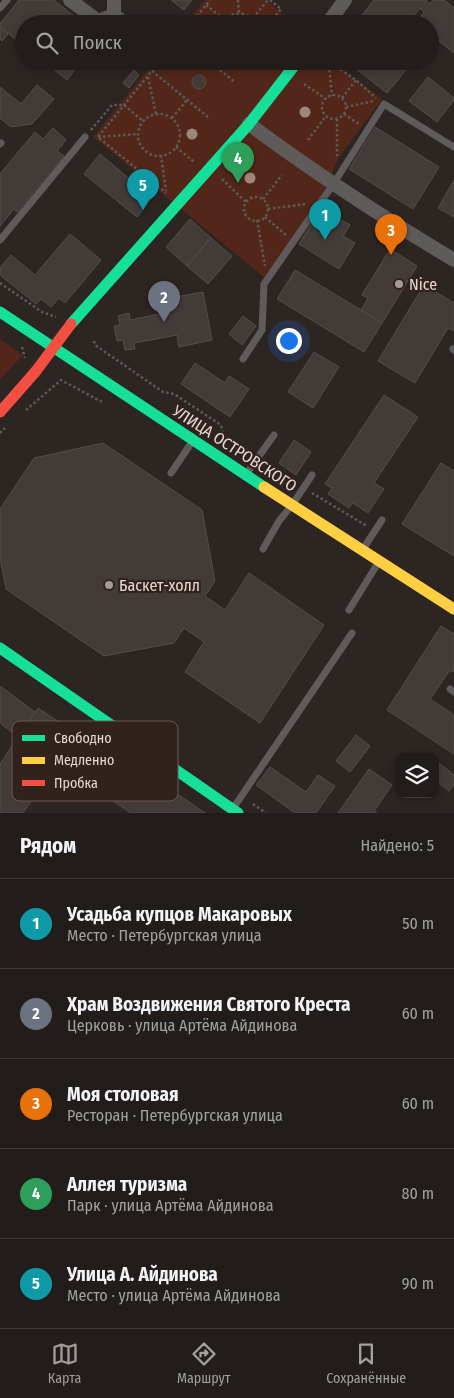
<!DOCTYPE html>
<html lang="ru">
<head>
<meta charset="utf-8">
<style>
  body { margin:0; font-family:"Fira Sans Condensed",sans-serif; background:#2e2927; color:#f1f3f6 }
  .controls { position:absolute; right:15px; bottom:15px; display:grid; overflow:hidden; border-radius:10px; box-shadow:0 2px 8px #0003 }
  .controls button { width:45px; height:45px; display:grid; place-items:center; padding:0; border:0; border-bottom:1px solid #3f3a39; background:#221c1a; color:#f1f3f6; font:25px sans-serif }
  .you { position:absolute; left:288px; top:340px; width:18px; height:18px; margin:-12px; border:4px solid #fff; border-radius:50%; background:#1a73e8; box-shadow:0 0 0 8px #1a73e833 }
  .badge { display:grid; place-items:center; width:32px; height:32px; border-radius:50%; background:#a49a96; color:#fff; font-size:16px; font-weight:700 }
  .pin { position:absolute; translate:-50% -41px; filter:drop-shadow(0 1px 2px #0008) }
  .pin::after { content:''; position:absolute; top:26px; width:18px; height:15px; background:inherit; clip-path:polygon(0 0,100% 0,50% 100%) }
  .list { margin:0; padding:0; list-style:none }
  h2 { display:flex; justify-content:space-between; align-items:center; height:65px; margin:0; padding:0 20px; font-size:21px }
  h2 small { font-size:16px; font-weight:400; color:#a2a1a2 }
  .list li { display:grid; grid-template-columns:32px 1fr auto; gap:15px; align-items:center; box-sizing:border-box; height:90px; padding:0 20px; border-top:1px solid #3f3a39 }
  .list b { display:block; font-size:19px; white-space:nowrap }
  .list p { margin:0; font-size:16px; white-space:nowrap; color:#a2a1a2 }
  .list em { font-size:16px; font-style:normal; color:#a2a1a2 }
  .icon { flex:none; width:28px; height:28px; fill:none; stroke:currentColor; stroke-width:2; stroke-linecap:round; stroke-linejoin:round }
  .map { position:relative; flex:none; width:454px; height:813px; overflow:hidden }
  .search { position:absolute; background:#221c1a; box-shadow:0 2px 8px #0003; left:15px; right:15px; top:15px; height:55px; display:flex; align-items:center; gap:12px; box-sizing:border-box; padding:0 18px; border-radius:28px; color:#a2a1a2; font-size:19px }
  .sheet { height:515px; background:#221c1a }
  nav { display:flex; justify-content:space-around; align-items:center; box-sizing:border-box; height:70px; border-top:1px solid #3f3a39; background:#221c1a; font-size:14px; color:#a2a1a2 }
  nav a { display:grid; justify-items:center; gap:2px }
  nav .on { color:#a49a96 }
  .map>svg:first-child { display:block }
</style>
</head>
<body>
<div class="map">
<svg width="454" height="813" viewBox="0 0 454 813">
  <rect width="100%" height="100%" fill="#2d2522"/>
  <g fill="#522719">
    <path d="M205 0H268L292 24H185Z"/>
    <path d="M155 61H331L382 99 338 159 317 207 264 277 93 137Z"/>
    <path d="M0 339 23 355 0 380Z"/>
  </g>
  <g fill="#423b38" stroke="#554d4a">
    <path d="M19 0H54L84 24H24V46L0 27V24Z"/>
    <path d="M171 0H192L184 10Z"/>
    <path d="M374 0H426L430 4 433 0H444L454 8V53L430 34V24L416 23 424 12 420 8 407 24H355Z"/>
    <path d="M0 27 8 34 2 41 0 39Z"/>
    <path d="M43 61H82L67 80Z"/>
    <path d="M346 61H405L410 65 387 93Z"/>
    <path d="M134 70 139 75 129 88 123 83Z"/>
    <circle cx="199" cy="82" r="7"/>
    <path d="M428 77 454 98V100L437 122 409 101Z"/>
    <path d="M37 85 54 99 32 124 11 127 0 118V87L21 104Z"/>
    <path d="M375 127 439 167 413 209 349 169Z"/>
    <path d="M53 128 66 140 57 151 64 156 17 212 14 209 0 226V174L35 132 43 139Z"/>
    <path d="M100 154 152 198 137 217 84 174Z"/>
    <path d="M454 180V217L438 208Z"/>
    <path d="M321 208 350 225 343 236 355 243 339 269 299 244Z"/>
    <path d="M190 219 211 238 187 266 166 247Z"/>
    <path d="M70 234 101 260 65 303 59 298 51 307 41 299 36 304 0 275V268L11 255 35 275Z"/>
    <path d="M211 238 232 256 208 284 187 266Z"/>
    <path d="M390 249 417 266 382 323 361 310 368 298 362 295Z"/>
    <path d="M295 270 382 323 364 352 277 299Z"/>
    <path d="M424 285 454 303V331L448 328 415 383 378 361Z"/>
    <path d="M203 292 212 340 179 347 177 335 134 343 135 349 125 350 123 340 117 341 114 326 120 325 118 316 129 313 130 320 173 311 170 298Z"/>
    <path d="M243 316 256 326 242 345 229 334Z"/>
    <path d="M314 352 339 367 313 408 288 392Z"/>
    <path d="M195 363 225 383 229 376 249 389 230 417 181 384Z"/>
    <path d="M384 395 418 417 374 483 384 489 368 513 353 503 349 508 328 494 332 488 325 484Z"/>
    <path d="M294 440 311 452 296 475 279 463Z"/>
    <path d="M103 443 202 510 215 581 205 596 225 610 249 573 324 625 260 723 185 672 204 642 184 628 174 643 104 656 6 589 0 557V509L34 458Z"/>
    <path d="M441 463 454 471V556L402 524Z"/>
    <path d="M441 626 454 634V672L450 670 430 699 454 715V754L387 710Z"/>
    <path d="M0 686 35 712 18 737 0 723Z"/>
    <path d="M38 708 77 734 81 728 205 813H131L18 737Z"/>
    <path d="M356 735 370 746 350 772 336 761Z"/>
    <path d="M18 737 57 763 23 813H0V764Z"/>
    <path d="M435 760 454 775V784L449 791 435 780Z"/>
    <path d="M270 767 306 792 318 775 335 786 316 813H295L256 785Z"/>
    <path d="M369 769 392 785 374 811 377 813H338Z"/>
  </g>
  <g fill="none" stroke-linecap="round" stroke-linejoin="round">
    <g stroke="#5d5958" stroke-width="2.5" stroke-dasharray="2.5 2.5" stroke-linecap="butt">
      <path d="M238 0 239 13"/>
      <path d="M270 0 281 9 270 23 271 24"/>
      <path d="M206 5 224 19"/>
      <path d="M253 18 268 0"/>
      <path d="M191 24 210 0"/>
      <path d="M220 24C230 10 247 10 257 24"/>
      <path d="M160 61 98 137 166 193"/>
      <path d="M208 61 235 82"/>
      <path d="M268 61 274 67"/>
      <path d="M326 61 329 65 332 96"/>
      <path d="M328 61 356 80 376 98"/>
      <path d="M152 71 208 117"/>
      <path d="M148 77 156 114"/>
      <path d="M304 84 326 99"/>
      <circle cx="334" cy="107" r="12"/>
      <path d="M342 98 356 80"/>
      <path d="M346 107 374 101"/>
      <path d="M344 114 359 124"/>
      <circle cx="159" cy="135" r="21"/>
      <path d="M172 118 187 100"/>
      <path d="M337 119V159"/>
      <path d="M91 130 112 105H124L143 121"/>
      <path d="M98 137 138 134"/>
      <path d="M308 140 326 116"/>
      <path d="M176 147 194 162"/>
      <path d="M161 155 166 191"/>
      <path d="M222 179 246 202"/>
      <circle cx="256" cy="209" r="12"/>
      <path d="M263 199 282 175"/>
      <path d="M268 209 306 204"/>
      <path d="M265 217 286 235"/>
      <path d="M257 220 265 266"/>
      <path d="M0 283 42 312 56 317"/>
      <path d="M94 341 95 345 163 392 174 394 221 425 223 435 249 451"/>
      <path d="M22 347 25 358"/>
      <path d="M26 410 61 380 104 403"/>
      <path d="M0 433 5 428"/>
      <path d="M265 464 294 482"/>
      <path d="M312 493 367 526"/>
      <path d="M253 804 266 813"/>
    </g>
    <g stroke="#5f5b5a" stroke-width="7">
      <path d="M0 8 7 0"/>
      <path d="M0 144 1 143"/>
      <path d="M0 240 85 137"/>
      <path d="M453 349 454 350"/>
      <path d="M243 359 262 330 264 284 334 183 384 104 454 147"/>
      <path d="M171 473 192 442"/>
      <path d="M247 473 274 435"/>
      <path d="M263 549 279 521 292 505 312 475"/>
      <path d="M363 549 382 520"/>
      <path d="M349 610 378 563"/>
      <path d="M450 689 454 692"/>
      <path d="M234 807 352 633"/>
    </g>
    <g stroke="#5f5b5a" stroke-width="14">
      <path d="M70 0 98 21 114 15"/>
      <path d="M114 0V15"/>
      <path d="M114 15 125 24"/>
      <path d="M327 24 345 0"/>
      <path d="M249 124C315 173 384 218 454 260"/>
    </g>
    <g stroke="#16e098" stroke-width="11">
      <path d="M0 312 264 487"/>
      <path d="M71 324 249 124 298 61"/>
      <path d="M0 648 238 813"/>
    </g>
    <path stroke="#ffcf43" stroke-width="11" d="M264 487 454 609"/>
    <path stroke="#f24e42" stroke-width="11" d="M0 412 36 371 71 324"/>
  </g>
  <g fill="#a0857d">
    <circle cx="305" cy="112" r="5.5"/>
    <circle cx="192" cy="134" r="5.5"/>
    <circle cx="250" cy="178" r="5.5"/>
  </g>
  <g fill="#a49a96" stroke="#32221d" stroke-width="2">
    <circle cx="399" cy="284" r="5"/>
    <circle cx="109" cy="585" r="5"/>
  </g>
  <g text-anchor="middle" stroke-width="4.5" stroke-linejoin="round" paint-order="stroke">
    <g font-size="16" fill="#e4d9d5" stroke="#32221d" text-anchor="start">
      <text x="409" y="290">Nice</text>
      <text x="119" y="591">Баскет-холл</text>
    </g>
    <g font-size="16" fill="#e4d9d5" stroke="#32221d">
      <text transform="translate(235 448) rotate(33)" y="6">УЛИЦА ОСТРОВСКОГО</text>
    </g>
  </g>
  <rect x="12" y="721" width="166" height="80" rx="8" fill="#32221d" stroke="#675954" stroke-width="1"/>
  <rect x="22" y="735" width="23" height="6" fill="#16e098"/>
  <rect x="22" y="757" width="23" height="7" fill="#ffcf43"/>
  <rect x="22" y="780" width="23" height="6" fill="#f24e42"/>
  <g font-size="14" fill="#e4d9d5">
    <text x="54" y="743">Свободно</text>
    <text x="54" y="765">Медленно</text>
    <text x="54" y="788">Пробка</text>
  </g>
</svg>
<div class="controls">
<button><svg class="icon" aria-label="layers" viewBox="0 0 24 24"><path d="M12 4l9 5-9 5-9-5zM3 14l9 5 9-5"/></svg></button>
</div>
<div class="you"></div>
<div class="pin badge" style="left:325px;top:240px;background:#0f9aa8">1</div>
<div class="pin badge" style="left:164px;top:322px;background:#6b7280">2</div>
<div class="pin badge" style="left:391px;top:255px;background:#e8710a">3</div>
<div class="pin badge" style="left:238px;top:183px;background:#2e9e5b">4</div>
<div class="pin badge" style="left:143px;top:210px;background:#0f9aa8">5</div>
<div class="search"><svg class="icon" aria-label="search" viewBox="0 0 24 24"><circle cx="10" cy="10" r="6"/><path d="M15 15l6 6"/></svg>Поиск</div>
</div>
<section class="sheet">
<h2>Рядом<small>Найдено: 5</small></h2>
<ul class="list">
<li><span class="badge" style="background:#0f9aa8">1</span><div><b>Усадьба купцов Макаровых</b><p>Место · Петербургская улица</p></div><em>50 m</em></li>
<li><span class="badge" style="background:#6b7280">2</span><div><b>Храм Воздвижения Святого Креста</b><p>Церковь · улица Артёма Айдинова</p></div><em>60 m</em></li>
<li><span class="badge" style="background:#e8710a">3</span><div><b>Моя столовая</b><p>Ресторан · Петербургская улица</p></div><em>60 m</em></li>
<li><span class="badge" style="background:#2e9e5b">4</span><div><b>Аллея туризма</b><p>Парк · улица Артёма Айдинова</p></div><em>80 m</em></li>
<li><span class="badge" style="background:#0f9aa8">5</span><div><b>Улица А. Айдинова</b><p>Место · улица Артёма Айдинова</p></div><em>90 m</em></li>
</ul>
</section>
<nav>
<a class="on"><svg class="icon" aria-label="map" viewBox="0 0 24 24"><path d="M3 6l6-2 6 2 6-2v14l-6 2-6-2-6 2zM9 4v14M15 6v14"/></svg>Карта</a>
<a><svg class="icon" aria-label="directions" viewBox="0 0 24 24"><path d="M12 3l9 9-9 9-9-9zM9 14v-3h6M13 9l2 2-2 2"/></svg>Маршрут</a>
<a><svg class="icon" aria-label="saved" viewBox="0 0 24 24"><path d="M7 4h10v16l-5-4-5 4z"/></svg>Сохранённые</a>
</nav>
</body>
</html>
